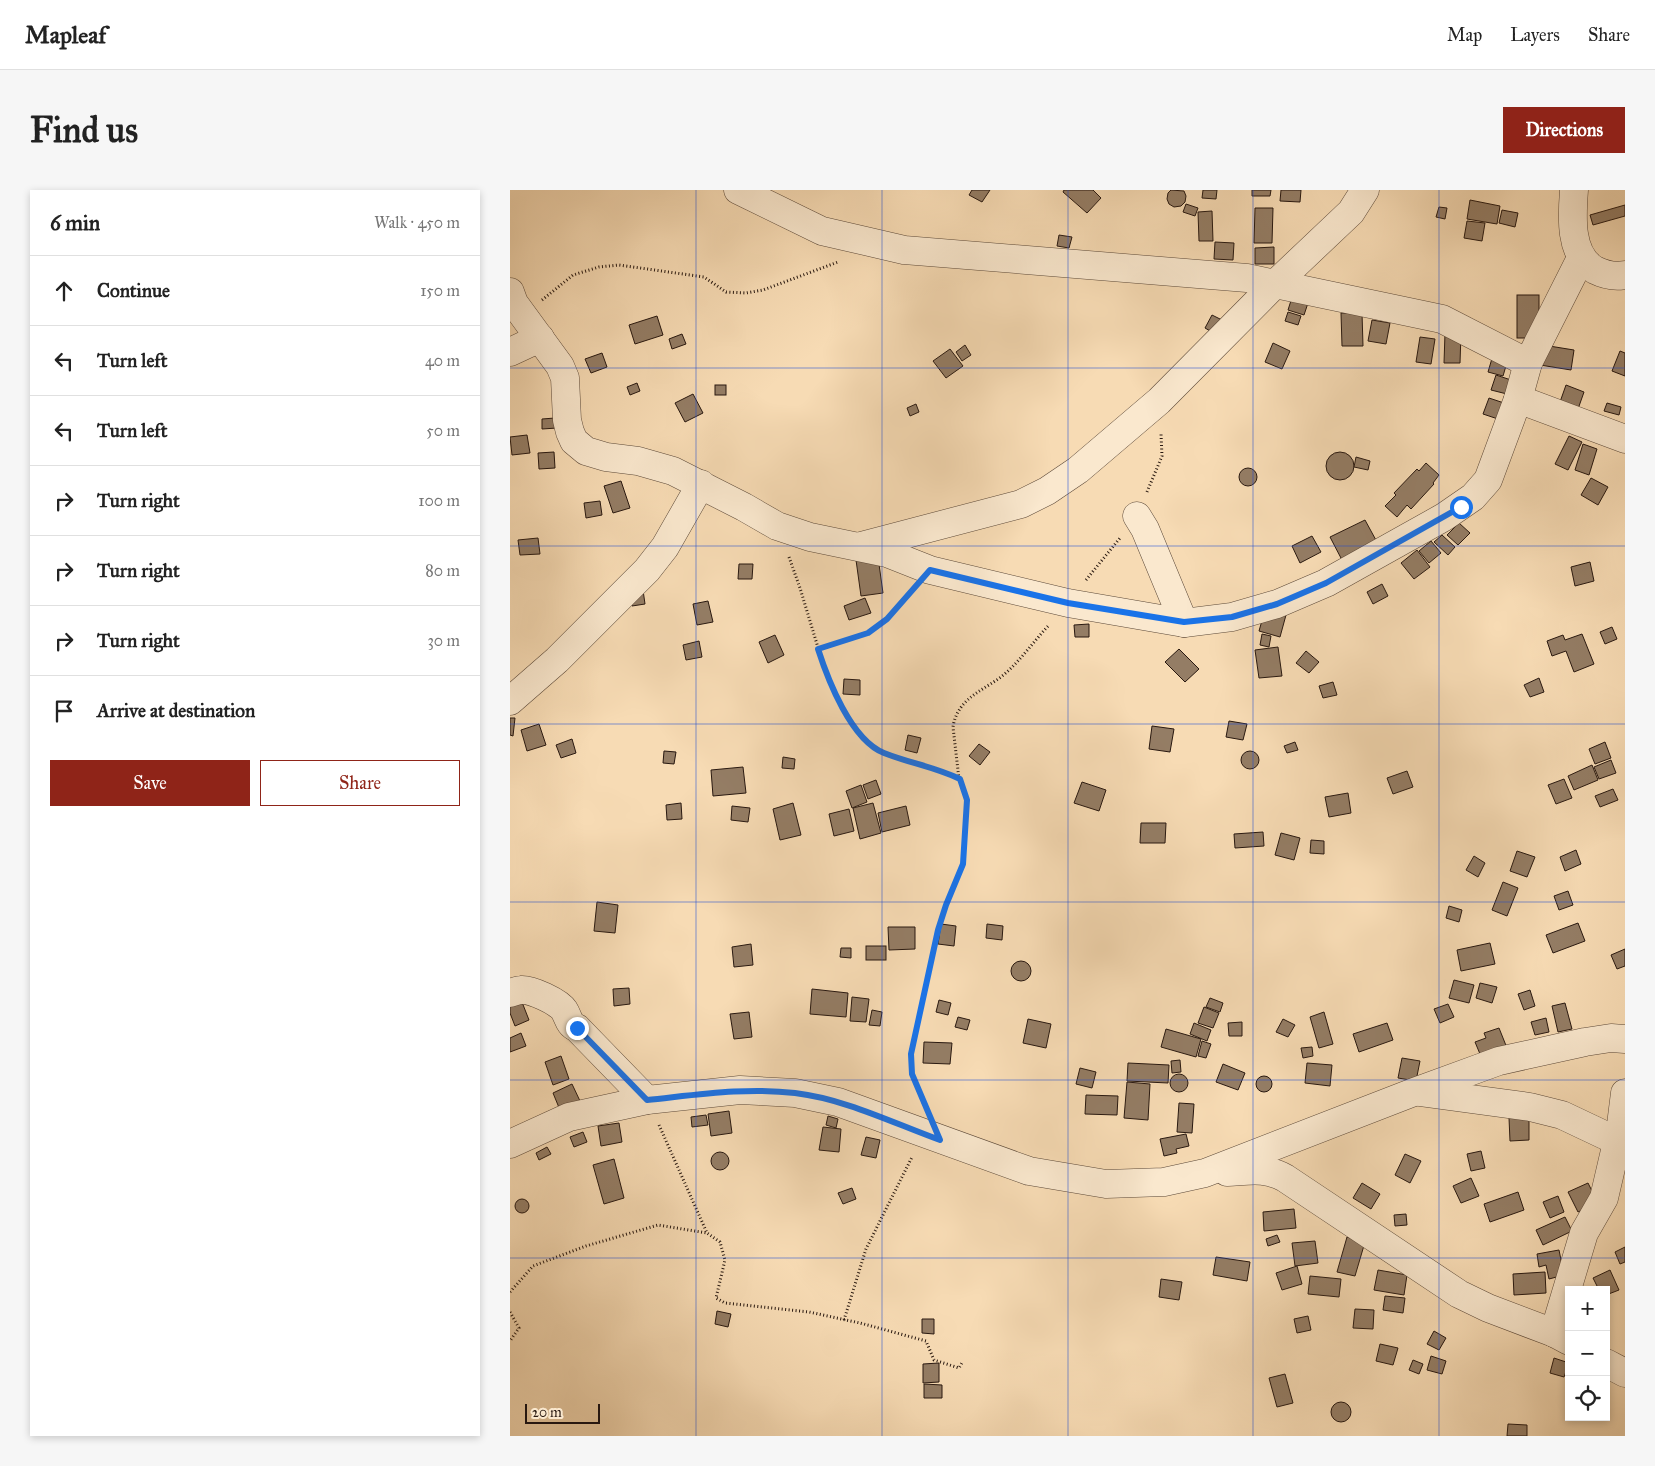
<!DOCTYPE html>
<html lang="en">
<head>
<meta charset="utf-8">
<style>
  body { margin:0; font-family:"IM FELL Great Primer",serif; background:#f6f6f6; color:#222 }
  .controls { position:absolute; right:15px; bottom:15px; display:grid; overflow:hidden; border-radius:0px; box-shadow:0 2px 8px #0003 }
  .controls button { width:45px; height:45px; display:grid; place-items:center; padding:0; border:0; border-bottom:1px solid #e0e0e0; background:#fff; color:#222; font:25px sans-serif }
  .scale { position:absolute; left:15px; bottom:12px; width:75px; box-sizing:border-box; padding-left:5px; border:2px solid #281810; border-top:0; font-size:14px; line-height:18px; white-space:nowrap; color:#281810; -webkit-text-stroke:4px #fae8ce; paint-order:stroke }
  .stop { position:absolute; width:15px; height:15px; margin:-11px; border:4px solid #1a73e8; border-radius:50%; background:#fff }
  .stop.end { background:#1a73e8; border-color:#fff; box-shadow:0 1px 5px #0008 }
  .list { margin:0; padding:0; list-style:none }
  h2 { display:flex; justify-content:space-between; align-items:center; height:65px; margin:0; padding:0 20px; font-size:21px }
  h2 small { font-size:16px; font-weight:400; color:#767676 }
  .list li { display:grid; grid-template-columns:32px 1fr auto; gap:15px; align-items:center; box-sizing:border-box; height:70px; padding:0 20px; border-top:1px solid #e0e0e0 }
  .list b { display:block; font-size:19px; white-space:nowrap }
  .list em { font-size:16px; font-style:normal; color:#767676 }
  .actions { display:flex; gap:10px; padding:15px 20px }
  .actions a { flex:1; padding:11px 0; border:1px solid #8f2418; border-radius:0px; text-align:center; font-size:18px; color:#8f2418 }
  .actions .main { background:#8f2418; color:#fff }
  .icon { flex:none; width:28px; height:28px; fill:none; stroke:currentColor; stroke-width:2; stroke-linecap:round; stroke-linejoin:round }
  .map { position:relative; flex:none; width:1115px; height:1246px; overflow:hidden; border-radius:0px }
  header { display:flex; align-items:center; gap:30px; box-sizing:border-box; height:70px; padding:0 25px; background:#fff; border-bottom:1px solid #e0e0e0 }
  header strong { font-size:24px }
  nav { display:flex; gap:28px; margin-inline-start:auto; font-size:18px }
  .intro { display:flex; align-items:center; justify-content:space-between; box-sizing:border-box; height:120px; padding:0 30px }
  h1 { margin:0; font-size:35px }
  .button { padding:12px 22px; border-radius:0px; background:#8f2418; color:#fff; font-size:18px; font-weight:700 }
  main { display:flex; gap:30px; padding:0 30px }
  aside { flex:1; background:#fff; border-radius:0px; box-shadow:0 2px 8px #0003 }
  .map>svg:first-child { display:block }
</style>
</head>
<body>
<header>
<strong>Mapleaf</strong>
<nav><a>Map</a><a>Layers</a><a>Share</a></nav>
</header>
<div class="intro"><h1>Find us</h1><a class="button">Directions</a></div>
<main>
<aside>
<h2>6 min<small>Walk · 450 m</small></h2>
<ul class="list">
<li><svg class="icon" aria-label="ahead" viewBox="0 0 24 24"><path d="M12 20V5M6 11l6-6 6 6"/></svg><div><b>Continue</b></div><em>150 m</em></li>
<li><svg class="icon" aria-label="left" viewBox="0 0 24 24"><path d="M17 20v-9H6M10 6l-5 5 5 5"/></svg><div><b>Turn left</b></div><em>40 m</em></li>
<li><svg class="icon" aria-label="left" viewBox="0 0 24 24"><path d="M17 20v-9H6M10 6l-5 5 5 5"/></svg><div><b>Turn left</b></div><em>50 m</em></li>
<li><svg class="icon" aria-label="right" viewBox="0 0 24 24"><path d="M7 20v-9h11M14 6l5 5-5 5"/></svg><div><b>Turn right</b></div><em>100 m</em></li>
<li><svg class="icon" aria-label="right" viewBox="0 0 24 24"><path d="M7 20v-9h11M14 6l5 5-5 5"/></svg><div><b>Turn right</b></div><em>80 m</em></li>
<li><svg class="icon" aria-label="right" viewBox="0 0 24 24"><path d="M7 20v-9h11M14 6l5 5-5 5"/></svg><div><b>Turn right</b></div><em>30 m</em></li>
<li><svg class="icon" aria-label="arrive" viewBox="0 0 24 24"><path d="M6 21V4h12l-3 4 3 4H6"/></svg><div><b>Arrive at destination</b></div></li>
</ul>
<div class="actions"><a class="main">Save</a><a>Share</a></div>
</aside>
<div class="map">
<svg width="1115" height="1246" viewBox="0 0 1115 1246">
  <rect width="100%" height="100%" fill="#f7dbb4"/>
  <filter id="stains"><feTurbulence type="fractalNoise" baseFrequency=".004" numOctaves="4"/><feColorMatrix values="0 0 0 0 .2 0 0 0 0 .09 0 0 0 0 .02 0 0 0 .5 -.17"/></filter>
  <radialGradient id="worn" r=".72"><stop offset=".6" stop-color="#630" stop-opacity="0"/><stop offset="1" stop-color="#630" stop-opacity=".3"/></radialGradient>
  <g fill="#947d65" stroke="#281810">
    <path d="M462 0H480L472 12 459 5Z"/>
    <path d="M554 0H583L591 8 577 23 553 2Z"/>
    <path d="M661 0 674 1 676 6 675 12 671 16 664 17 659 14 657 9 658 3Z"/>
    <path d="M693 0H707L706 9 692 8Z"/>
    <path d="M742 0H761L760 6H742Z"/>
    <path d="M771 0H791L790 12 770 11Z"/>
    <path d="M960 10 990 16 987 34 957 29Z"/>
    <path d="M676 14 688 18 685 26 673 22Z"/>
    <path d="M1115 15V26L1083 35 1080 25Z"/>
    <path d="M929 17 937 18 935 29 926 27Z"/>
    <path d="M745 18H763L762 53H744Z"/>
    <path d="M992 20 1008 23 1005 37 989 33Z"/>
    <path d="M702 21 703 51H689L688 22Z"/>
    <path d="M957 31 975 33 972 51 954 48Z"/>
    <path d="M549 45 562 47 559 58 547 56Z"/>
    <path d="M705 52 724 53 723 70 704 69Z"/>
    <path d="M764 57V74H745V58Z"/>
    <path d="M784 101 800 107 794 125 778 120Z"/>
    <rect x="1007" y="105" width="22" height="43"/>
    <path d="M778 122 791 126 788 135 775 131Z"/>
    <path d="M831 123H852L853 156H832Z"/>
    <path d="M702 125 716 132 709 146 695 138Z"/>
    <path d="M147 126 153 145 125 154 119 135Z"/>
    <path d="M862 130 880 133 876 154 858 151Z"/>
    <path d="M935 143H951L950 173H934Z"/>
    <path d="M172 144 176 154 162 159 159 149Z"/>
    <path d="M910 147 925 149 921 174 906 172Z"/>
    <path d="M763 153 780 161 772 179 755 172Z"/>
    <path d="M455 155 461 165 452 171 446 162Z"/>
    <path d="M1033 155 1064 160 1061 180 1030 175Z"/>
    <path d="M440 159 453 176 436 188 423 171Z"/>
    <path d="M1110 161 1115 163V186L1102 181Z"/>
    <path d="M92 163 97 177 81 183 75 169Z"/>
    <path d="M983 165 998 169 993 186 978 182Z"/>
    <path d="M986 185 1001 190 997 204 981 200Z"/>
    <path d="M127 193 130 201 120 205 117 197Z"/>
    <rect x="205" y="195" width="11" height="10"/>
    <path d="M1056 195 1074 202 1068 219 1050 212Z"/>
    <path d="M183 204 193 223 175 232 165 213Z"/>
    <path d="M979 208 1000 215 994 231 973 224Z"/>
    <path d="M1097 213 1111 217 1109 225 1094 221Z"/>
    <path d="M406 214 409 222 400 226 397 218Z"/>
    <path d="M45 228 47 238 32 239V229Z"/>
    <path d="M17 245 20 263 2 265 0 247Z"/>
    <path d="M1059 246 1072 252 1058 280 1045 274Z"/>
    <path d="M1073 254 1087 259 1079 285 1065 280Z"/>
    <circle cx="830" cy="276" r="14"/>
    <path d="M44 262 45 278 29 279 28 263Z"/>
    <path d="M846 267 860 271 858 280 844 277Z"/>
    <path d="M916 273 929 285 923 293 924 294 901 319 897 315 887 327 875 316 886 305 884 303 907 279 909 281Z"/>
    <circle cx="738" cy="287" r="9"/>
    <path d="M1081 288 1098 297 1088 315 1071 305Z"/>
    <path d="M111 291 120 318 103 323 94 296Z"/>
    <path d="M90 311 92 325 76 328 74 313Z"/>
    <path d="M855 330 867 352 832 370 820 347Z"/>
    <path d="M949 333 960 343 948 355 937 345Z"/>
    <path d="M932 345 945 357 938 365 924 352Z"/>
    <path d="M802 346 811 362 790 373 782 356Z"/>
    <path d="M28 348 30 364 10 365 8 350Z"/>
    <path d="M921 351 931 363 919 373 909 361Z"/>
    <path d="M907 360 920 377 904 389 891 373Z"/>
    <path d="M368 367 373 403 351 406 346 370Z"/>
    <path d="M1080 372 1084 391 1065 396 1061 377Z"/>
    <path d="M229 374H243L242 389H228Z"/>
    <path d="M872 394 878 406 863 414 857 402Z"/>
    <path d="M133 400 135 414 122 416 120 402Z"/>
    <path d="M355 408 361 423 339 430 334 416Z"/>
    <path d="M198 411 203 432 187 435 183 414Z"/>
    <path d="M755 420 776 425 770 447 749 441Z"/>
    <path d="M579 434V447H565L564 435Z"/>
    <path d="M1102 437 1107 449 1095 454 1090 442Z"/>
    <path d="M752 444 761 446 759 457 750 455Z"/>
    <path d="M1072 444 1084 474 1064 482 1056 461 1042 466 1037 451 1053 445 1055 450Z"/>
    <path d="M265 445 274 465 258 473 249 452Z"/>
    <path d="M189 451 192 467 176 470 173 455Z"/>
    <path d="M768 457 772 486 749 488 745 460Z"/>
    <path d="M669 459 689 479 675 492 655 472Z"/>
    <path d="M796 461 809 472 799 483 786 473Z"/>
    <path d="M1029 488 1034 502 1020 507 1014 495Z"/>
    <path d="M334 489 350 490V505L333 504Z"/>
    <path d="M823 492 827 505 813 508 809 496Z"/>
    <path d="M0 528H5L3 546 0 545Z"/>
    <path d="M719 531 737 534 733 550 716 547Z"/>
    <path d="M29 534 36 555 17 561 11 540Z"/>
    <path d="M642 536 664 539 660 562 639 559Z"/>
    <path d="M398 545 411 548 407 563 395 560Z"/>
    <path d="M62 549 66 563 51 568 46 555Z"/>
    <path d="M785 552 788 560 777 563 774 556Z"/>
    <path d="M1095 552 1101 568 1085 574 1079 559Z"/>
    <path d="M469 554 480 562 470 575 459 566Z"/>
    <path d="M154 561 166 562 164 574 153 573Z"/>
    <circle cx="740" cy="570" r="9"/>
    <path d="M273 567 285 569 284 579 272 578Z"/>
    <path d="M1101 570 1106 583 1089 589 1084 577Z"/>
    <path d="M1082 575 1088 590 1064 600 1058 586Z"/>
    <path d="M233 577 236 603 203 606 201 580Z"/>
    <path d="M897 581 903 597 883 604 877 588Z"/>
    <path d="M1054 589 1062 608 1046 614 1038 595Z"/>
    <path d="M366 590 371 604 358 609 353 595Z"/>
    <path d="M572 592 596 600 589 621 564 613Z"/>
    <path d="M351 595 357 612 342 618 336 601Z"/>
    <path d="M1103 599 1108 610 1090 617 1085 606Z"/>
    <path d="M838 603 841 623 819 627 815 607Z"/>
    <path d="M171 613 172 629 157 630 156 615Z"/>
    <path d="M283 613 291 645 270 650 263 619Z"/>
    <path d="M363 613 371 643 350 649 343 618Z"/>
    <path d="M222 616 240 618 238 632 221 630Z"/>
    <path d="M396 616 400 635 372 642 368 623Z"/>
    <path d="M339 619 344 641 324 646 319 624Z"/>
    <path d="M631 633H656L655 653H630Z"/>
    <path d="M753 642 754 656 725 658 724 644Z"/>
    <path d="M771 643 790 648 784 670 765 665Z"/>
    <path d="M801 650 814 651V664L800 663Z"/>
    <path d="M1066 660 1071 674 1055 681 1050 667Z"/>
    <path d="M1007 661 1025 667 1017 687 1000 681Z"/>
    <path d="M964 666 975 673 968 687 956 680Z"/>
    <path d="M993 692 1008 698 997 726 982 720Z"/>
    <path d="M1058 701 1063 715 1049 720 1044 706Z"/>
    <path d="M87 712 108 715 105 743 84 741Z"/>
    <path d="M939 716 952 720 949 732 936 728Z"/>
    <path d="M1068 733 1075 751 1043 763 1036 745Z"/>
    <path d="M431 734 446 736 444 756 428 754Z"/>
    <path d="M477 734 493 736 492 750 476 748Z"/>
    <path d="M378 737H405V759L379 760Z"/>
    <path d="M980 753 985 774 951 781 947 760Z"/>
    <path d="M241 754 243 775 224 777 222 757Z"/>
    <rect x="356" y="756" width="20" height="14"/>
    <path d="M331 758H341V768L330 767Z"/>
    <path d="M1115 759V776L1107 779 1101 765Z"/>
    <circle cx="511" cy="781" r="10"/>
    <path d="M944 790 964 795 959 813 939 808Z"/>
    <path d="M970 793 987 797 982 813 966 808Z"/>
    <path d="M119 798 120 814 104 816 103 799Z"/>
    <path d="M302 799 338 803 336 827 300 824Z"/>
    <path d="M1020 800 1025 816 1014 820 1008 804Z"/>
    <path d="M10 807 19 830 5 836 0 823V811Z"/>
    <path d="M342 807 359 809 356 832 340 831Z"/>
    <path d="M700 808 713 813 710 822 696 817Z"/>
    <path d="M429 810 441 813 438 825 426 822Z"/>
    <path d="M1055 813 1062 839 1048 842 1042 816Z"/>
    <path d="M938 814 944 827 930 833 924 819Z"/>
    <path d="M694 817 709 823 703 838 688 833Z"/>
    <path d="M362 820 372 822 370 836 359 835Z"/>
    <path d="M239 822 242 847 224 849 220 824Z"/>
    <path d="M814 822 823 854 809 858 800 827Z"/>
    <path d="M448 827 460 830 457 840 445 837Z"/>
    <path d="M1036 828 1039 842 1025 845 1021 832Z"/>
    <path d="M518 829 541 834 536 858 513 853Z"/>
    <path d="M773 829 785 835 778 847 766 842Z"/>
    <path d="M732 832V846H719L718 833Z"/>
    <path d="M684 833 701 840 697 851 680 844Z"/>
    <path d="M877 833 883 850 849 862 843 844Z"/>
    <path d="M989 838 997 858 970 864 965 852 976 848 974 843Z"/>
    <path d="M656 839 691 849 686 867 651 857Z"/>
    <path d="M11 843 16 856 0 862V848Z"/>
    <path d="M692 851 701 854 696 868 688 866Z"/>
    <path d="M414 852 442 853 440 874 413 873Z"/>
    <path d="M802 857 803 866 793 868 791 858Z"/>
    <path d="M51 866 59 889 43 895 35 872Z"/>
    <path d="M892 868 910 871 906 891 888 888Z"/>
    <path d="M670 870 671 882 662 883 661 871Z"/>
    <path d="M618 873 659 875 658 893 617 891Z"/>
    <path d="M797 873 822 875 820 896 795 893Z"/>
    <path d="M713 874 735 883 728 900 706 892Z"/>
    <path d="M570 878 586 882 582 898 566 894Z"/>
    <circle cx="669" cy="893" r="9"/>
    <circle cx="754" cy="894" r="8"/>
    <path d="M617 892 640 894 638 930 614 928Z"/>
    <path d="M62 894 70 911 50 920 43 903Z"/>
    <path d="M576 905 608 906 607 925 575 924Z"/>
    <path d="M669 913 684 914 682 943 667 942Z"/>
    <path d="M219 921 222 943 201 946 198 924Z"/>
    <path d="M196 925 198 935 182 937 181 927Z"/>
    <path d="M318 926 328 929 326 938 316 935Z"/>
    <path d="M1019 927V950L1000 951 999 928Z"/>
    <path d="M109 933 112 952 91 956 88 936Z"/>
    <path d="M313 937 331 939 329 962 309 960Z"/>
    <path d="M73 942 77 952 64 957 60 947Z"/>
    <path d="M676 944 679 956 666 959 667 963 654 966 650 949Z"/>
    <path d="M356 947 370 950 366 968 351 965Z"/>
    <path d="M37 957 41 964 29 970 26 963Z"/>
    <path d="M971 961 975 978 961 981 957 964Z"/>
    <circle cx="210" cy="971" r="9"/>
    <path d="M895 964 911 971 900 993 885 985Z"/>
    <path d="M104 969 114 1008 94 1014 83 975Z"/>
    <path d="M961 988 969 1006 951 1013 943 996Z"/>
    <path d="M852 993 870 1004 861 1019 843 1008Z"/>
    <path d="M1078 993 1088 1013 1068 1022 1058 1002Z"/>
    <path d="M342 998 346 1009 333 1014 328 1003Z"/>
    <path d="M1008 1002 1014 1020 980 1032 974 1014Z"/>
    <path d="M1048 1006 1054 1022 1040 1028 1033 1012Z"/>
    <circle cx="12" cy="1016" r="7"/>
    <path d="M784 1019 786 1038 754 1041 753 1022Z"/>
    <path d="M896 1024 897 1035 885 1036 884 1025Z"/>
    <path d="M1055 1027 1062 1041 1033 1055 1026 1040Z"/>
    <path d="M767 1045 770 1052 758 1056 756 1049Z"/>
    <path d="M837 1047 855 1052 845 1086 827 1082Z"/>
    <path d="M805 1051 808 1073 785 1076 782 1053Z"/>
    <path d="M1115 1057V1072L1110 1074 1105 1062Z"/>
    <path d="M1049 1060 1054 1085 1039 1089 1036 1075 1029 1077 1027 1064Z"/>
    <path d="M706 1067 740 1072 737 1091 703 1085Z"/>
    <path d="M787 1076 792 1094 772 1100 766 1083Z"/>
    <path d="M868 1080 897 1085 894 1105 864 1100Z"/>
    <path d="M1100 1080 1109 1100 1096 1105V1100H1089L1083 1088Z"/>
    <path d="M1035 1082 1036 1103 1004 1105 1003 1084Z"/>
    <path d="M800 1086 831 1089 829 1107 798 1104Z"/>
    <path d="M651 1089 672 1092 669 1110 649 1107Z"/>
    <path d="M875 1106 895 1108 893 1123 873 1120Z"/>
    <path d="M845 1119 864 1120 863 1139 843 1138Z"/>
    <path d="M207 1121 221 1124 218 1137 205 1134Z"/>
    <path d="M798 1126 801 1140 787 1143 784 1129Z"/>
    <path d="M412 1129H424V1144L412 1143Z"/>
    <path d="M924 1141 936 1148 929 1160 917 1154Z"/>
    <path d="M870 1154 888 1158 883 1175 866 1171Z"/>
    <path d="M921 1166 936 1171 932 1184 917 1180Z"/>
    <path d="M1044 1168 1059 1173 1054 1187 1040 1183Z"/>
    <path d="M903 1170 913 1174 909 1184 899 1180Z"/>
    <path d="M429 1173V1192L413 1193V1174Z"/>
    <path d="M775 1184 783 1213 767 1217 759 1188Z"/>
    <path d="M414 1194 432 1195V1208H414Z"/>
    <circle cx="831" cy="1222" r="10"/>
    <path d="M998 1234 1017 1235V1246H997Z"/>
  </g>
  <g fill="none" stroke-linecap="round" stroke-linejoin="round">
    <g stroke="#5c4939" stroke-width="29">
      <g id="minor">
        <path d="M228 0 312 41 394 60 737 88 932 129 1018 173"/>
        <path d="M1064 0C1062 26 1059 65 1085 80 1095 85 1104 87 1115 85"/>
        <path d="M0 102 4 113 50 176 55 188 57 230 60 242 64 251 76 261 96 267 128 271 163 281 234 317 267 336 300 347 377 363 420 380 558 413 674 433 722 427 767 414 816 393 934 327 963 307 978 290 1008 209 1018 173 1071 68"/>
        <path d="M0 162 30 148"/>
        <path d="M1008 209 1115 249"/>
        <path d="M627 326 635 339 674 433"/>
        <path d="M351 356 511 314 537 301 568 280 649 211 766 93 841 22 855 0"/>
        <path d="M0 511 47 470 137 380 155 357 191 294"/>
        <path d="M0 803C4 802 8 800 11 800 21 799 49 812 54 820 59 828 58 834 67 838L137 910"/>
        <path d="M909 902 1020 917 1052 925 1107 951"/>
        <path d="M0 954 59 927 137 910 230 900 285 903 328 912 519 981 596 994 654 992 695 983 904 902 989 871 1075 852 1101 848 1115 849"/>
        <path d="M717 982C739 981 755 977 775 988L949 1104 978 1118 1044 1143 1059 1151"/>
        <path d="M1044 1143 1074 1043 1094 1008 1111 935 1115 903"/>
        <path d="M1096 1173 1115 1183"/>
      </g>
    </g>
    <g stroke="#281810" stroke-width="3" stroke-dasharray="1 2.5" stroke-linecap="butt">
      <path d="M32 110 63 85 89 77 109 75 194 87 216 102 236 103 253 100 328 72"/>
      <path d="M637 302 652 266 651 244"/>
      <path d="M279 367 290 398 316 484 337 526 351 547 372 563 432 581 449 589 457 610 453 674 436 715 428 740 401 864 402 884 414 915"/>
      <path d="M576 390 610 348"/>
      <path d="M308 459 358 443 377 429 401 401"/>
      <path d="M449 589 443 537C448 505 478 500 498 481 513 467 525 450 539 435"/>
      <path d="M149 935 197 1043 210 1052 215 1070 206 1108 215 1113 299 1122 350 1133 416 1151 424 1170 449 1178 453 1171"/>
      <path d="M0 1102 23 1076 76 1056 148 1035 197 1043"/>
      <path d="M0 1122 9 1138 0 1151"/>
      <path d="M334 1130 356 1059 402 967"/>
    </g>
    <use href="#minor" stroke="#fae8ce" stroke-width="28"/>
  </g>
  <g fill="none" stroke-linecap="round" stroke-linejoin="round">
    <path stroke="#1a73e8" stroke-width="6" d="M67 838 137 910C186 905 236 897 285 903 335 909 383 933 430 950L402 884 401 864 428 740 436 715 453 674 457 610 450 589C425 577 399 573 374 563 341 550 318 490 308 459L358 443 377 429 420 380 558 413 674 432 722 427 767 414 816 393 951 317"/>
  </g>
  <path fill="none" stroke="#1d4ed8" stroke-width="1" stroke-opacity="0.55" d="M186 0V1246M372 0V1246M558 0V1246M743 0V1246M929 0V1246M0 178H1115M0 356H1115M0 534H1115M0 712H1115M0 890H1115M0 1068H1115"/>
  <rect width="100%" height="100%" filter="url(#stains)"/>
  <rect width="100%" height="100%" fill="url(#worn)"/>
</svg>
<div class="controls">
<button>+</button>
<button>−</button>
<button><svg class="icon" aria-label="locate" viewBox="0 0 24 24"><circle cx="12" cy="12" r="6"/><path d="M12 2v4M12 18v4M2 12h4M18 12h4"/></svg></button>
</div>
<div class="scale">20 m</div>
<div class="stop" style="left:951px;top:317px"></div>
<div class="stop end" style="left:67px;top:838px"></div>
</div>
</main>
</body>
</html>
